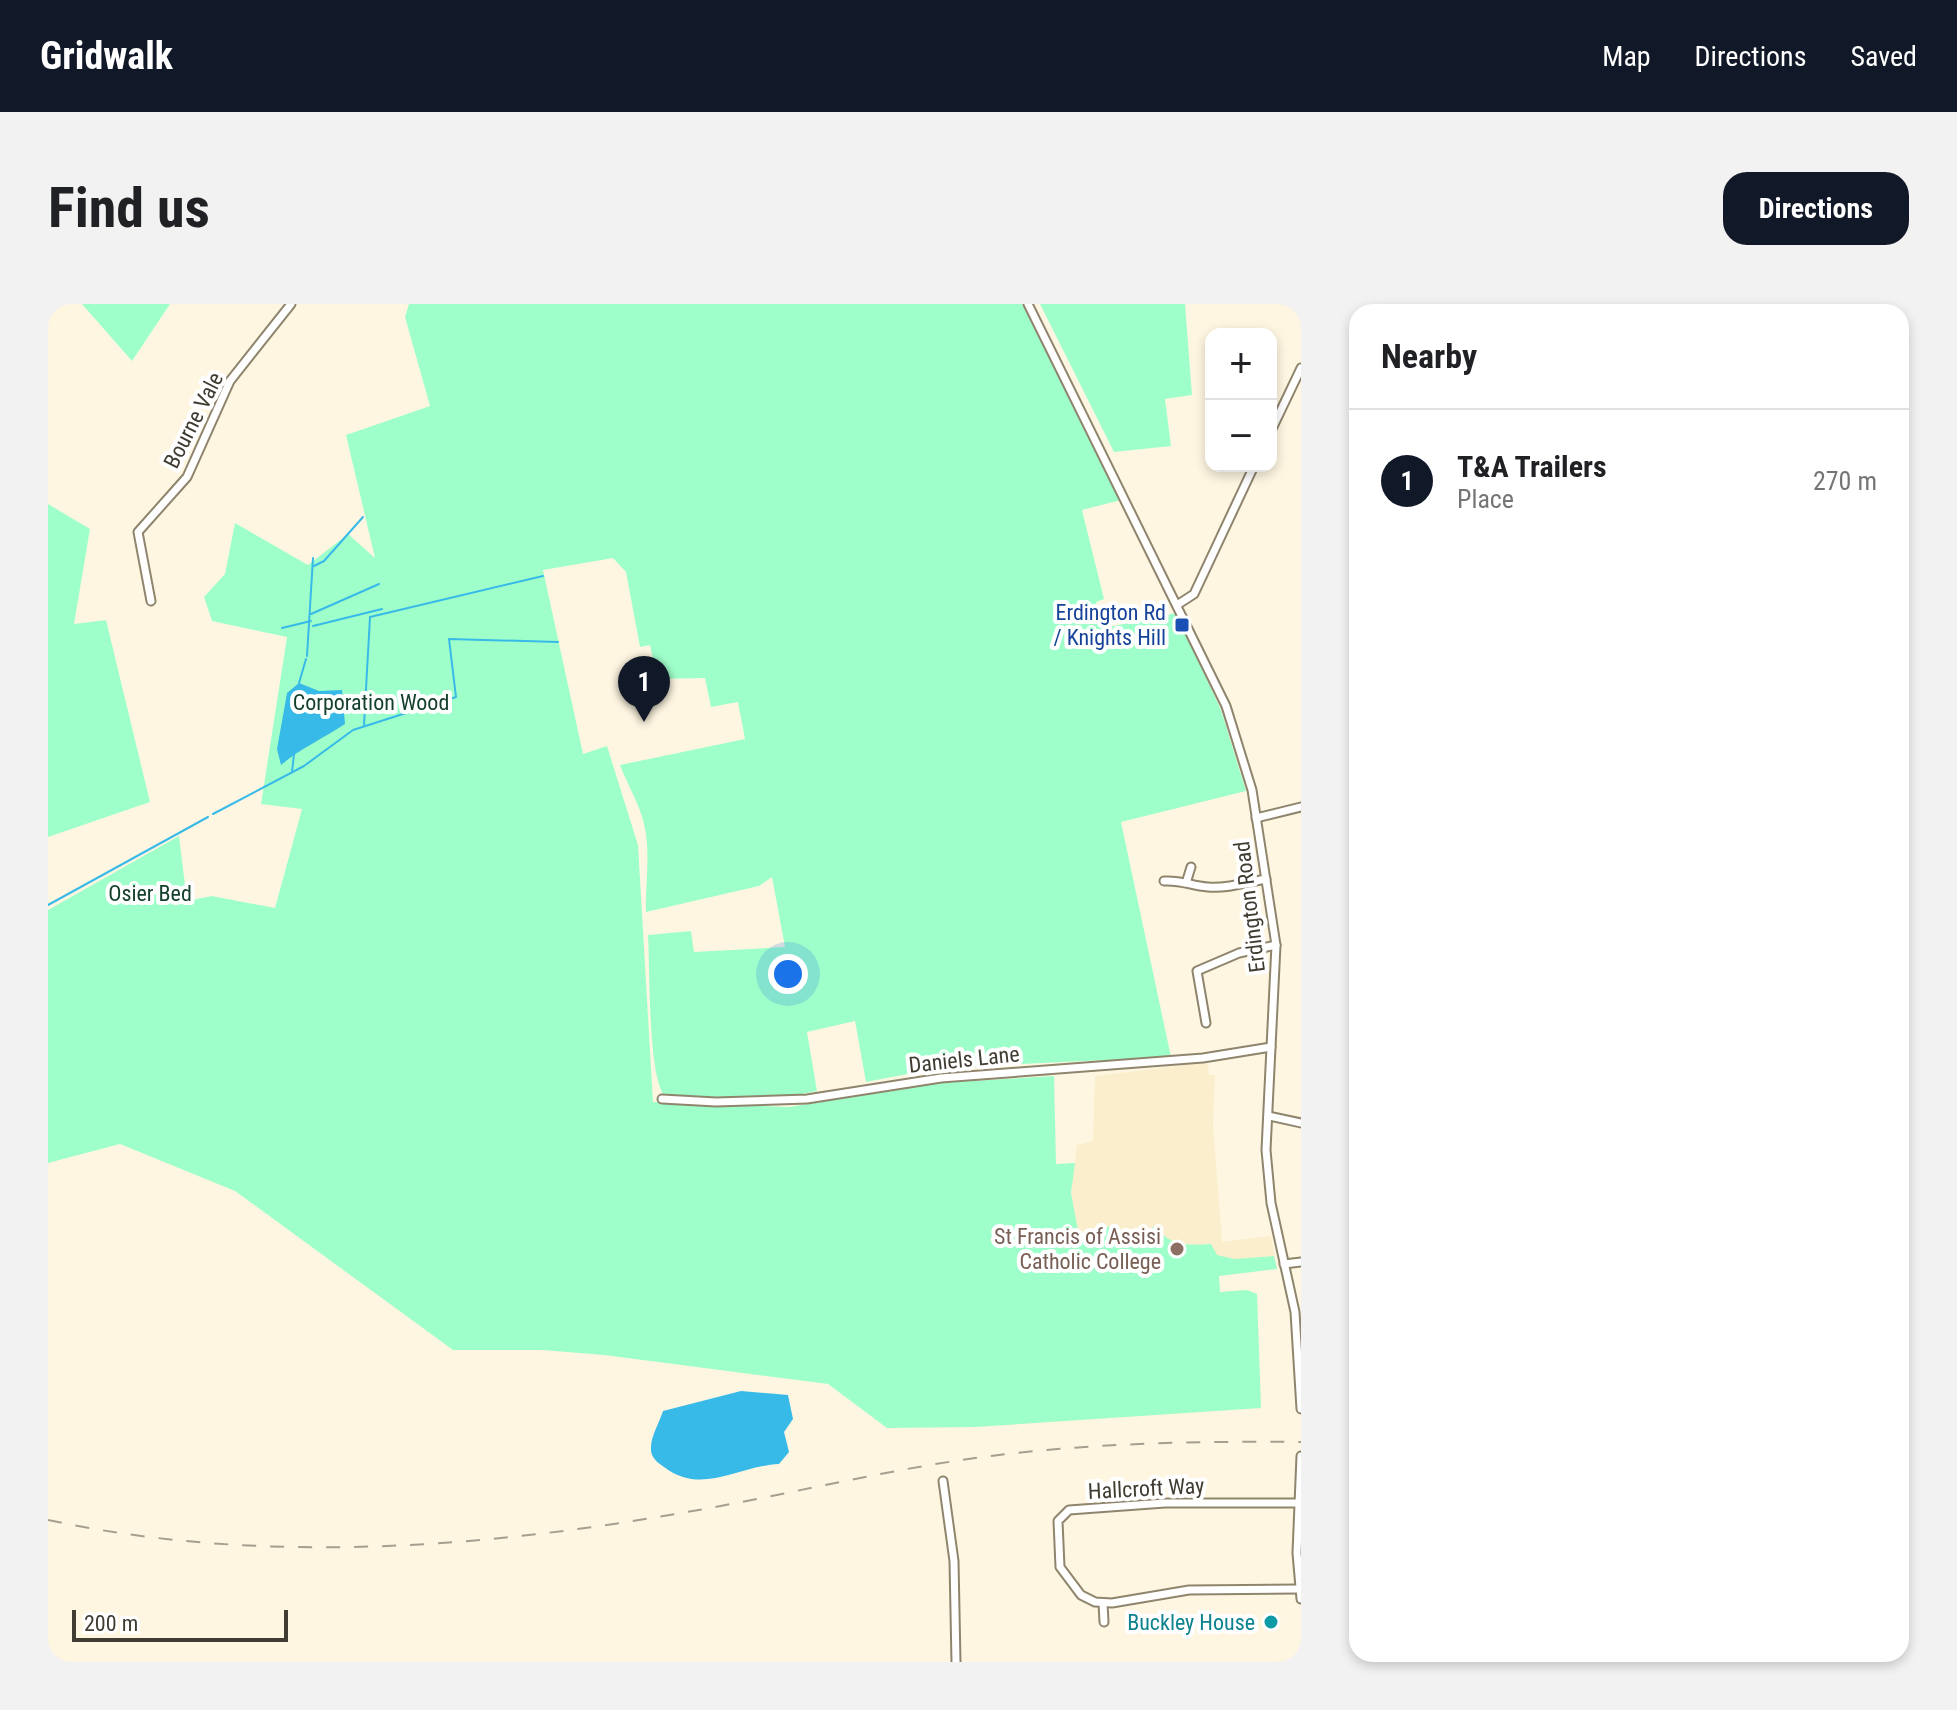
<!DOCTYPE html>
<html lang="en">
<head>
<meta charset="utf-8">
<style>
  body { margin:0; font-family:"Roboto Condensed",sans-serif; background:#f2f2f2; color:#202124 }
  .controls { position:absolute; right:24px; top:24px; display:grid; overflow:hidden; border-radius:16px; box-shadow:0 4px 12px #0003 }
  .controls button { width:72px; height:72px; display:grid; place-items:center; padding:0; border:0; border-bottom:2px solid #e0e0e0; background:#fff; color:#202124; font:40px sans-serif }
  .scale { position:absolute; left:24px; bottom:20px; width:216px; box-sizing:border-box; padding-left:8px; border:4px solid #403c32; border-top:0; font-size:22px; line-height:28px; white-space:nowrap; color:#403c32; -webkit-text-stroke:6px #fff; paint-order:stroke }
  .you { position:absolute; left:740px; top:670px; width:28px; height:28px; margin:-20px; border:6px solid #fff; border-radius:50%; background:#1a73e8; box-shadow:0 0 0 12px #1a73e833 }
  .badge { display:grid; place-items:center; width:52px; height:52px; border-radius:50%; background:#111827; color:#fff; font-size:26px; font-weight:700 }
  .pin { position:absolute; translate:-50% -66px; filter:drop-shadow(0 2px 4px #0008) }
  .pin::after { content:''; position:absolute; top:42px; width:28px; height:24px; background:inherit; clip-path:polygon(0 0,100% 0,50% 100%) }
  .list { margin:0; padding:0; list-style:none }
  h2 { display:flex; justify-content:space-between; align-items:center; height:104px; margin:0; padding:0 32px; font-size:34px }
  h2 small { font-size:26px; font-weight:400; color:#757577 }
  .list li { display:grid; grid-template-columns:52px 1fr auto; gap:24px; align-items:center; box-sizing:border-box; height:144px; padding:0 32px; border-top:2px solid #e0e0e0 }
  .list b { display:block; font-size:30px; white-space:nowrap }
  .list p { margin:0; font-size:26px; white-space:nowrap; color:#757577 }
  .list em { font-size:26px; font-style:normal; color:#757577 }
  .map { position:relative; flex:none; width:1253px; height:1358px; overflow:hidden; border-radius:24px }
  header { display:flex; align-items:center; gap:48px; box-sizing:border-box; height:112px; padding:0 40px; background:#111827; color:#fff }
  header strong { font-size:38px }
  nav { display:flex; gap:44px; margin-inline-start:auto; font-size:28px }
  .intro { display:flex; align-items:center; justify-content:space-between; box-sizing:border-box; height:192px; padding:0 48px }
  h1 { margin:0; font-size:56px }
  .button { padding:20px 36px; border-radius:24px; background:#111827; color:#fff; font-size:28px; font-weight:700 }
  main { display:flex; gap:48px; padding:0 48px }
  aside { flex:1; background:#fff; border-radius:24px; box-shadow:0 4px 12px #0003 }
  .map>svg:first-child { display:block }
</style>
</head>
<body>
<header>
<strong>Gridwalk</strong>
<nav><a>Map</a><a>Directions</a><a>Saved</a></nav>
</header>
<div class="intro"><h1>Find us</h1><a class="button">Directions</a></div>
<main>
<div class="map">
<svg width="1253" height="1358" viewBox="0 0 1253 1358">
  <rect width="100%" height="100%" fill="#fef6e1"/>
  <path fill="#fbeecc" d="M1155 759 1160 761 1161 771H1167L1165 820 1174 938 1223 932 1229 965 1171 971 1172 988 1199 986 1209 990 1213 1104 927 1123 839 1124 1033 952 1023 889 1029 841 1045 837 1047 772Z"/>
  <g fill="#9fffca">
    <path d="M34 0H122L84 57Z"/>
    <path d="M361 0H974L1073 196 1034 206 1056 295 1048 298 1056 324 1128 309 1173 406 1198 487 1073 518 1123 753 891 764 818 778 807 717 759 728 769 787C722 796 662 804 615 790 600 764 602 666 600 631L643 627 646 648 737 643 724 573 711 582 598 608C597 579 603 549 596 520 592 501 579 480 572 461L697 435 690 398 663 403 657 374 609 375 602 341 592 343 578 268 565 254 495 266 535 450 559 442 590 541 605 798 741 803 890 779 1006 772 1008 860 1027 859 1023 889 1031 932 1063 922 1074 940 1107 922C1122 943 1140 941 1163 940L1169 951 1186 955 1226 952 1229 965 1171 972 1172 988 1199 986 1209 990 1213 1104 927 1123 839 1124 780 1080 556 1051 494 1046H405L187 887 72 840 0 859V606L131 532 139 597 164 592 227 604 254 505 213 500 239 333 164 317 156 293 177 270 187 219 260 261 300 230 327 254 298 131 382 102 357 13Z"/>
    <path d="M992 0H1137L1144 91 1117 95 1123 142 1066 148Z"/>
    <path d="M0 200 42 225 26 320 58 316 102 498 0 533Z"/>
  </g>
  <g fill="#38bae8">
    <path d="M251 379 271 387 294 386 297 420C276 434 250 446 233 461L229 445 239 389Z"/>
    <path d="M693 1087 740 1091 745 1115 736 1128 741 1148 731 1160C689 1162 654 1192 616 1163 609 1158 602 1153 603 1143 603 1132 612 1117 615 1107Z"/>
  </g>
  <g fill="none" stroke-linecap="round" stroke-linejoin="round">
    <g stroke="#38bae8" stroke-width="2">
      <path d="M266 262 276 257 315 213"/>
      <path d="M263 310 331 280"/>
      <path d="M265 322 334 305"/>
      <path d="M234 324 263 317"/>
      <path d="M259 352 265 254"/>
      <path d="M251 379 258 355"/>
      <path d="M316 421 322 313 495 272"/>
      <path d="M244 468 246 450"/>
      <path d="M165 510 256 462 305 426 408 393 401 335 510 338"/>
      <path d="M0 601 160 513"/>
    </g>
    <g stroke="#8f856d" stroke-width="11">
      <g id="minor">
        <path d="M980 0 1178 402 1204 486 1228 641 1218 846 1223 899 1247 1008 1253 1105"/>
        <path d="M1223 127 1253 64"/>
        <path d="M103 297 90 228 139 173 182 77 243 0"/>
        <path d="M1129 301 1146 290 1206 162"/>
        <path d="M1208 514 1253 503"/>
        <path d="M1139 576 1143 563"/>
        <path d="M1116 577C1135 576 1143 582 1160 583 1179 585 1200 578 1218 575"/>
        <path d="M1158 719 1149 667 1191 649 1228 641"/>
        <path d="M614 795 668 798 759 795 893 774 1155 754 1223 743"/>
        <path d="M1221 812 1253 819"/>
        <path d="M1236 960 1253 958"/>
        <path d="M1253 1152 1249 1249 1253 1295"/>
        <path d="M895 1177 906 1257 908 1358"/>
        <path d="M1251 1285 1141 1286 1064 1299 1047 1298 1033 1291 1012 1263 1010 1217 1021 1206 1117 1199H1253"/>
        <path d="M1055 1299 1056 1318"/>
      </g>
    </g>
    <use href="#minor" stroke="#fff" stroke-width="7"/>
    <path stroke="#a59f8f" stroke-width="2" stroke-dasharray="14 14" stroke-linecap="butt" d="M0 1216C215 1262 441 1244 656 1205 751 1188 846 1164 943 1152 1045 1139 1150 1137 1253 1138"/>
  </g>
  <rect fill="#1a4fb4" stroke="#fff" stroke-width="3" x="1126" y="313" width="16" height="16" rx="4"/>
  <circle fill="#8d6e63" stroke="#fff" stroke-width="3" cx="1129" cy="945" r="8"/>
  <circle fill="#0f9aa8" stroke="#fff" stroke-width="3" cx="1223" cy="1318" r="8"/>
  <g text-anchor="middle" stroke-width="8" stroke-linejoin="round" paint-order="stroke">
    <g font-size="22" fill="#403c32" stroke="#fff">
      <text transform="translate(145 116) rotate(-63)" y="8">Bourne Vale</text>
      <text transform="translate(1201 603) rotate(-97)" y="8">Erdington Road</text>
      <text transform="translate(916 755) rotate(-6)" y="8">Daniels Lane</text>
      <text transform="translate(1098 1184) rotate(-3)" y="8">Hallcroft Way</text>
    </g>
    <g font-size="22" fill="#164399" stroke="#fff" text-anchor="end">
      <text x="1118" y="316">Erdington Rd<tspan x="1118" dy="25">/ Knights Hill</tspan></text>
    </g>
    <g font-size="22" fill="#14412b" stroke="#fff">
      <text x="323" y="406">Corporation Wood</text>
      <text x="102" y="597">Osier Bed</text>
    </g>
    <g font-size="22" fill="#785e54" stroke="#fff" text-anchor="end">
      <text x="1113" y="940">St Francis of Assisi<tspan x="1113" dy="25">Catholic College</tspan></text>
    </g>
    <g font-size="22" fill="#0d838f" stroke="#fff" text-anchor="end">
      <text x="1207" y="1326">Buckley House</text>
    </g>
  </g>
</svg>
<div class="controls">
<button>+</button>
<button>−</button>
</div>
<div class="scale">200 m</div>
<div class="you"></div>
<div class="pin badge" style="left:596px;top:418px">1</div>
</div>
<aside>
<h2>Nearby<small></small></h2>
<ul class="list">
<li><span class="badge">1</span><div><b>T&amp;A Trailers</b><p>Place</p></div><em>270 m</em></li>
</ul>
</aside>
</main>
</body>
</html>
